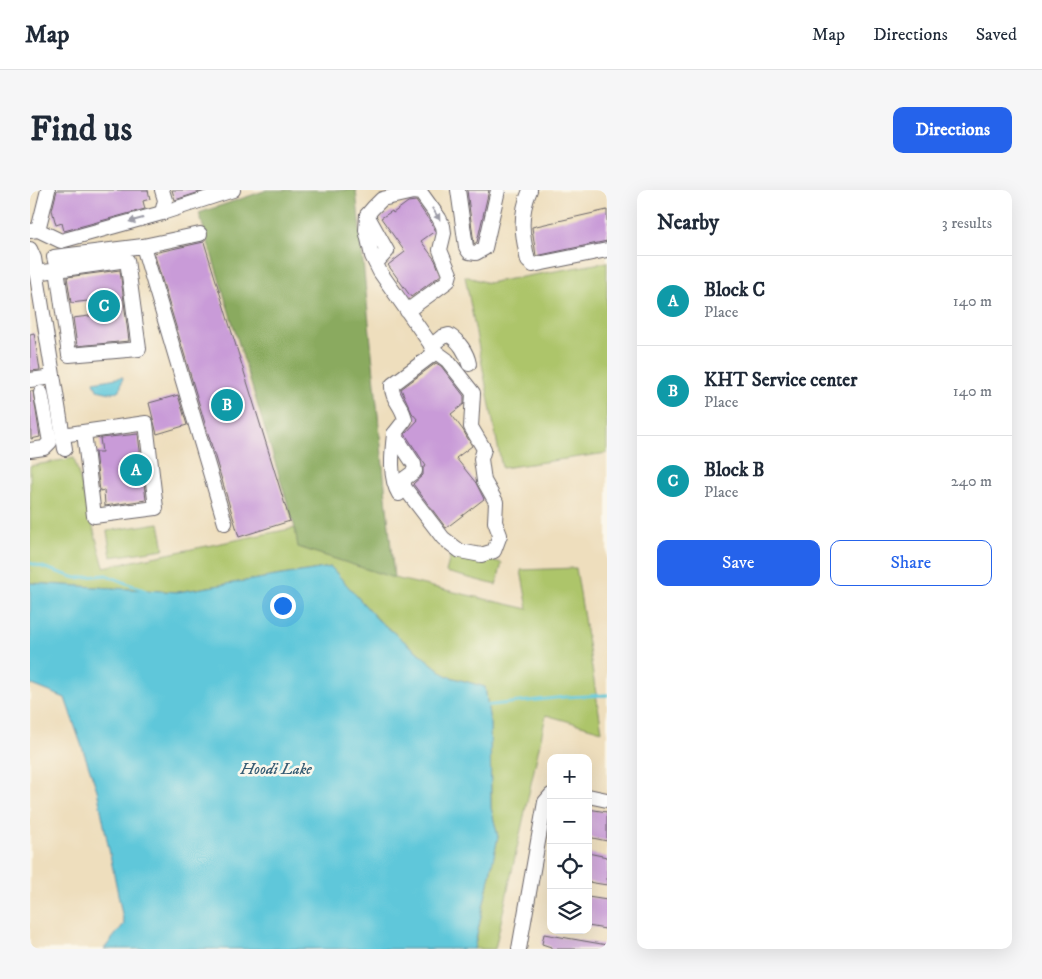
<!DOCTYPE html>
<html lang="en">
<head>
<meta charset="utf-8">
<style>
  body { margin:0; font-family:"IM FELL DW Pica",serif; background:#f6f6f7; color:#1f2937 }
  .controls { position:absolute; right:15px; bottom:15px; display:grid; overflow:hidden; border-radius:10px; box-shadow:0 5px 20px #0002 }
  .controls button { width:45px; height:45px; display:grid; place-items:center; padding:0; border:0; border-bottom:1px solid #e0e1e3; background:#fff; color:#1f2937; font:25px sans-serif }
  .you { position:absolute; left:252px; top:415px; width:18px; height:18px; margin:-12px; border:4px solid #fff; border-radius:50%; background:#1a73e8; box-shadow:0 0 0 8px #1a73e833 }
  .badge { display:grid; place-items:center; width:32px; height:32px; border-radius:50%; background:#2563eb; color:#fff; font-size:16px; font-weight:700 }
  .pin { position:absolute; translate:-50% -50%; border:2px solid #fff; box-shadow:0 1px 5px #0006 }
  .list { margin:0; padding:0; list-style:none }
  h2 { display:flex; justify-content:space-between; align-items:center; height:65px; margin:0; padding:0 20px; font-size:21px }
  h2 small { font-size:16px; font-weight:400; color:#747a83 }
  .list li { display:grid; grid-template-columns:32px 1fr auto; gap:15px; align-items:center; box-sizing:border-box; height:90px; padding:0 20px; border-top:1px solid #e0e1e3 }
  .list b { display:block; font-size:19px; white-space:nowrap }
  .list p { margin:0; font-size:16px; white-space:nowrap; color:#747a83 }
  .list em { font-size:16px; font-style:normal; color:#747a83 }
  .actions { display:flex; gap:10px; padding:15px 20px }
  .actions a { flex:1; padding:11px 0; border:1px solid #2563eb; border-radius:10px; text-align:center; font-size:18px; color:#2563eb }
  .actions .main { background:#2563eb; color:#fff }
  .icon { flex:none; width:28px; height:28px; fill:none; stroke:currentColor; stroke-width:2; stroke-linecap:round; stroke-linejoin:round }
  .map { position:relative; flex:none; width:577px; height:759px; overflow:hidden; border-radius:10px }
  header { display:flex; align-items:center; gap:30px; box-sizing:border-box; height:70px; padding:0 25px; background:#fff; border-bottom:1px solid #e0e1e3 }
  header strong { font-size:24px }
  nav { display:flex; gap:28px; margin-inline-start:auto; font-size:18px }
  .intro { display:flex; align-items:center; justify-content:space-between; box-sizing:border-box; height:120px; padding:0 30px }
  h1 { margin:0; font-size:35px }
  .button { padding:12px 22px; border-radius:10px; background:#2563eb; color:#fff; font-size:18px; font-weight:700 }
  main { display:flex; gap:30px; padding:0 30px }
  aside { flex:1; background:#fff; border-radius:10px; box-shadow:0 5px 20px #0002 }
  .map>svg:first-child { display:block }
</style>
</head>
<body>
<header>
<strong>Map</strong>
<nav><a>Map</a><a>Directions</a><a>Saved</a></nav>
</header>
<div class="intro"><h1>Find us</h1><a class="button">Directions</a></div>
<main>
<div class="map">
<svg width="577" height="759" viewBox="0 0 577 759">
  <rect width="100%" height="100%" fill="#fbf7ec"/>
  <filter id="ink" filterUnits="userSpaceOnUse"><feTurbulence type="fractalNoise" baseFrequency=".02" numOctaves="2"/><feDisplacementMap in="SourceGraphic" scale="10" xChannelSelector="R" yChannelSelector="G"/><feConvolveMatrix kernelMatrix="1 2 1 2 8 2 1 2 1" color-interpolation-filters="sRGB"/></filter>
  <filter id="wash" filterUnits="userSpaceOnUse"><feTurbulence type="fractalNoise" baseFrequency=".0096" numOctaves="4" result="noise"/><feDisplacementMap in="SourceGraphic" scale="20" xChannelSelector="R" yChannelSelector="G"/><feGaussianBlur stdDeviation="1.12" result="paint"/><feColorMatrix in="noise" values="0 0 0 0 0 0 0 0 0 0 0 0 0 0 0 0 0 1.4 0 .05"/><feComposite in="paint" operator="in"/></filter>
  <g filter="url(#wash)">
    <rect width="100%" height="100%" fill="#eedebd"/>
    <g fill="#adc56a" stroke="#687452">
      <path d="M577 72V263L472 278 435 86 458 93Z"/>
      <path d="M44 268 74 377 265 338 269 357 364 388 498 419 491 380 546 378 572 541 516 525 465 759H444L468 647 461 618 460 533 455 497 417 486 347 429 301 377 148 402 0 393V276Z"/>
      <path d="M129 333 134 359 81 367 77 341Z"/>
      <path d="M422 359 472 373 466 395 416 382Z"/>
    </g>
    <path fill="#8aaa5e" stroke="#56664c" d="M237 0H326L364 388 268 357 265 338 169 23Z"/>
    <g fill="#5ec7da" stroke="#40748a">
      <path d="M93 187 90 200 81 203 67 200 64 192Z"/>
      <path d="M301 377 347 429 417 486 455 497 460 533 461 618 468 647 444 759H74L94 734 67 600 35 508 0 494V393L148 402Z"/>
    </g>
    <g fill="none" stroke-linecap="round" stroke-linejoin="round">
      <g stroke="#5ec7da" stroke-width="3">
        <path d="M0 373 46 388 76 385 116 401"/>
        <path d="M453 516 535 507 577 505"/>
      </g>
    </g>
    <g id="blocks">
      <g fill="#c99bd8">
        <path d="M27 0H118L120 9 113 11 115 19 34 41 32 33 26 35 22 20Z"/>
        <path d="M142 0H173V1L145 10Z"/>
        <path d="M437 0H459L447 52 444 54Z"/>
        <path d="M386 11 405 39V41L391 51 405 70 411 85 381 107 358 75 375 62 351 28 362 21 363 23 378 12Z"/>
        <path d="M577 20V51L506 66 502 37Z"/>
        <path d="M174 52 260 331 209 347 124 63Z"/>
        <path d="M90 80 99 151 47 156 43 128 67 125 66 110 41 113 37 87Z"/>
        <path d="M4 143 10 180 0 181V144Z"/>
        <path d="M406 173 411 176 434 206V214L421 224 433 240 442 256 426 268 446 293 454 309 416 338 383 294 393 285V278L396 276 375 244 388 230 382 223 371 199Z"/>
        <path d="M0 201H3L10 247 1 249Z"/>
        <path d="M148 205 157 235 127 244 119 213Z"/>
        <path d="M108 244 116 310 75 316 74 300 70 301 65 262H72L70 248Z"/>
        <path d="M558 619 577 622V651L558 647Z"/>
        <path d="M558 663 577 667V695L558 692Z"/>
        <path d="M558 707 577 710V730L575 739 558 736Z"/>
        <path d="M514 744 577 755V759H521V757L512 754Z"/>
      </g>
    </g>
  </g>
  <g filter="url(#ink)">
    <use href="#blocks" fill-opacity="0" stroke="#696468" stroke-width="1"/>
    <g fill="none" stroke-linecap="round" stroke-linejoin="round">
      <g stroke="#696468" stroke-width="16">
        <g id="minor">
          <path d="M428 0 436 57 439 62 446 63 455 58 468 0"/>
          <path d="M500 0C489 26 492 45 498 71L503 75 577 60"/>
          <path d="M132 23 135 10 132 0"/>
          <path d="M337 25 357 61 346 73"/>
          <path d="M8 40 18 0"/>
          <path d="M0 41 8 40 31 51 132 23 203 0"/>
          <path d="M113 56 170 44"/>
          <path d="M0 59 4 68 35 259"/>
          <path d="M6 83 97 70 109 159 39 165 27 79 24 67 113 56 195 333"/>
          <path d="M377 121 418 91 420 84 410 60 414 43 413 36 409 28 391 3 383 2 352 9 343 18 337 25 336 40 342 66 350 82 406 162"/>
          <path d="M401 156 412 147 419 145C429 151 437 163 439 174"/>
          <path d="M406 162 417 170 443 203 441 237 454 259 451 269 454 291 466 312 465 332 470 345 464 361 451 365 430 361 413 348 374 297V289L385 281 384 274 364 244 375 230C373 215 361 210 362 195Z"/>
          <path d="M0 190 23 187"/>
          <path d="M364 244C362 262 359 288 369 304"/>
          <path d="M32 245 116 233 126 318 64 326 54 242"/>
          <path d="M0 260 14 258 20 252 11 203"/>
          <path d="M558 606 577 610"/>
          <path d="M489 759 515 612 521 605"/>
        </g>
      </g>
      <use href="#minor" stroke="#fff" stroke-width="14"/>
    </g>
    <defs><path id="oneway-solid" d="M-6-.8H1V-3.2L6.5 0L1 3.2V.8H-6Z" transform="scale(1.25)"/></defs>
    <g fill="#9c9ca7">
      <use href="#oneway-solid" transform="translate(406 24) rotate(57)"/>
      <use href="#oneway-solid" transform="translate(106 30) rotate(165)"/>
    </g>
  </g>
  <g text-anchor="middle" stroke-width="5" stroke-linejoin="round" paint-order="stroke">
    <g font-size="16" font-style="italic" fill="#375c73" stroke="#fbf7ec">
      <text x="246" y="584">Hoodi Lake</text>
    </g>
  </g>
</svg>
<div class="controls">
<button>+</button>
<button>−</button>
<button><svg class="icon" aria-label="locate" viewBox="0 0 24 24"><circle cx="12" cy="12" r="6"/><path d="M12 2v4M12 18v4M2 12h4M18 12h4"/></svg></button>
<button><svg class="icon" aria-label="layers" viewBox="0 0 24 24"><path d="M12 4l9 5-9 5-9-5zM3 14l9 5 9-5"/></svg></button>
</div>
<div class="you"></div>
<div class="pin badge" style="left:106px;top:280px;background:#0f9aa8">A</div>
<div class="pin badge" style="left:197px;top:215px;background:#0f9aa8">B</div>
<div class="pin badge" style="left:74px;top:116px;background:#0f9aa8">C</div>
</div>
<aside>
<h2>Nearby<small>3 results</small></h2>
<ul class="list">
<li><span class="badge" style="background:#0f9aa8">A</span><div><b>Block C</b><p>Place</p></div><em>140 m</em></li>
<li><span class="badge" style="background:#0f9aa8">B</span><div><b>KHT Service center</b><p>Place</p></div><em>140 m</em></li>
<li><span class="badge" style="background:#0f9aa8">C</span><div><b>Block B</b><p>Place</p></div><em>240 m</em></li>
</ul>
<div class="actions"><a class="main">Save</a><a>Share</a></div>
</aside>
</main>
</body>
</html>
